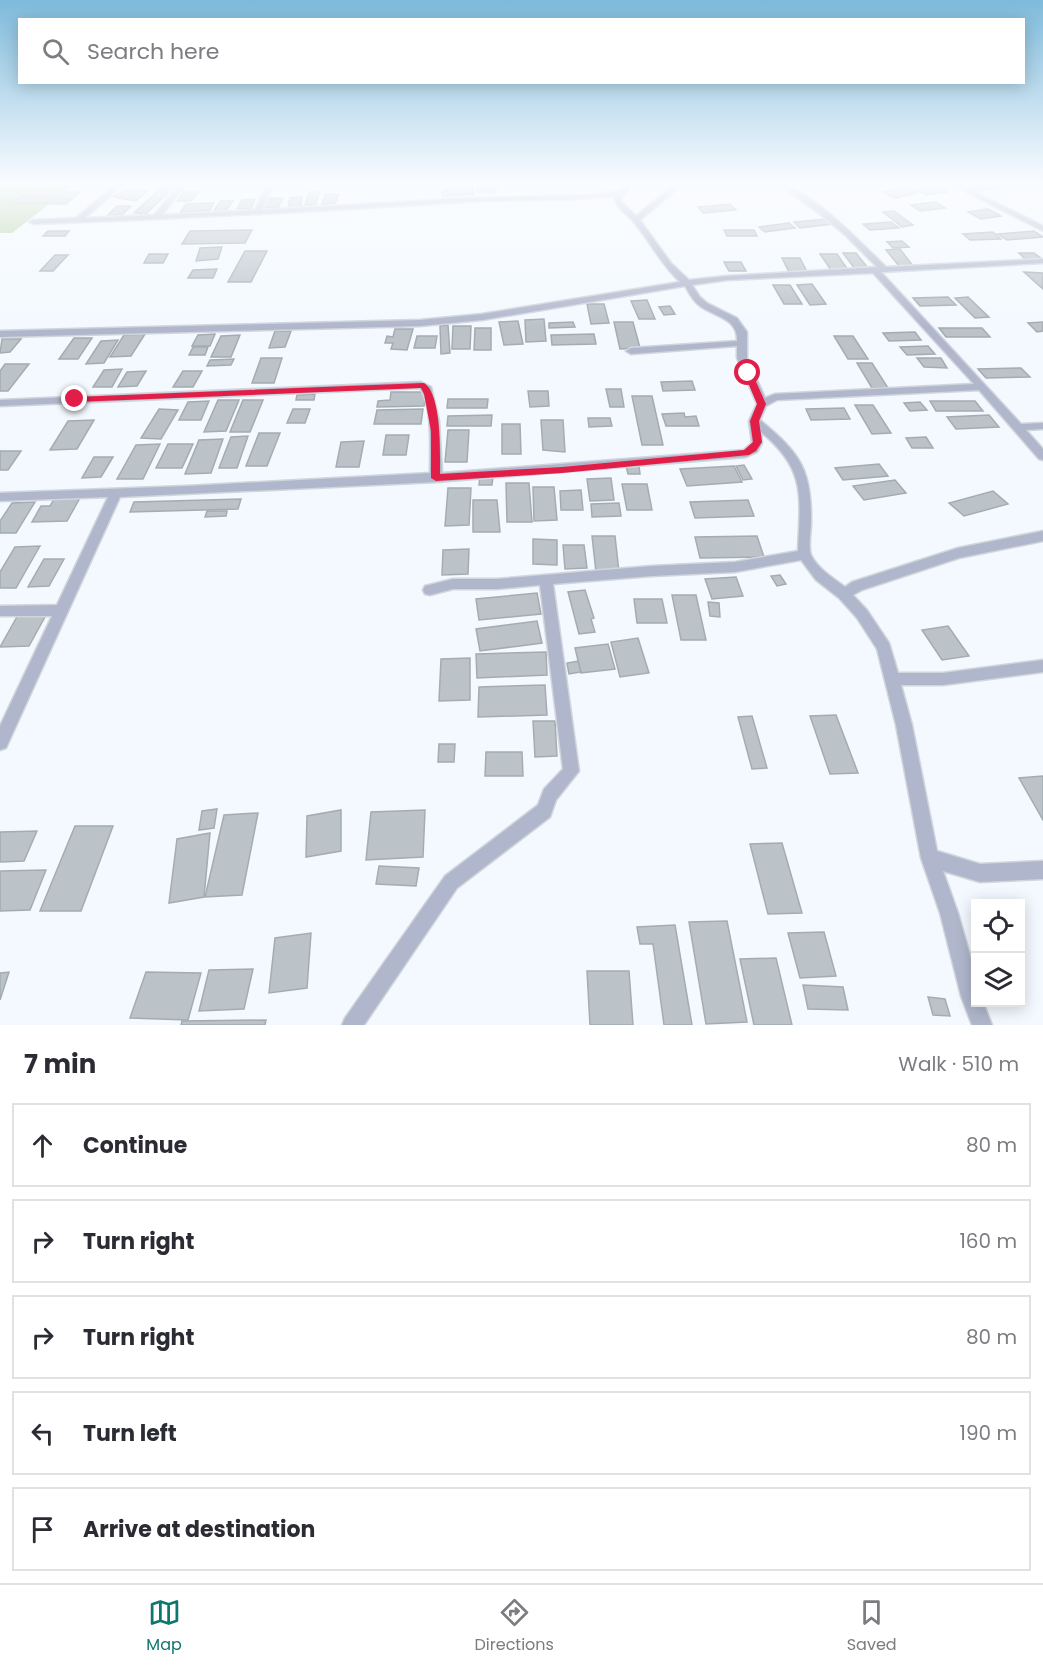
<!DOCTYPE html>
<html lang="en">
<head>
<meta charset="utf-8">
<style>
  body { margin:0; font-family:Poppins,sans-serif; background:#f7f7f7; color:#2b2b33 }
  .controls { position:absolute; right:18px; bottom:18px; display:grid; overflow:hidden; border-radius:0px; box-shadow:0 3px 15px #0003 }
  .controls button { width:54px; height:54px; display:grid; place-items:center; padding:0; border:0; border-bottom:2px solid #e1e1e2; background:#fff; color:#2b2b33; font:30px sans-serif }
  .stop { position:absolute; width:18px; height:18px; margin:-14px; border:4px solid #e11d48; border-radius:50%; background:#fff }
  .stop.end { background:#e11d48; border-color:#fff; box-shadow:0 2px 6px #0008 }
  .list { margin:0; padding:0; list-style:none }
  h2 { display:flex; justify-content:space-between; align-items:center; height:78px; margin:0; padding:0 24px; font-size:26px }
  h2 small { font-size:20px; font-weight:400; color:#7c7c81 }
  .list li { display:grid; grid-template-columns:39px 1fr auto; gap:18px; align-items:center; box-sizing:border-box; height:84px; margin:0 12px 12px; padding:0 12px; border:2px solid #e1e1e2; border-radius:0px }
  .list b { display:block; font-size:22px; white-space:nowrap }
  .list em { font-size:20px; font-style:normal; color:#7c7c81 }
  .icon { flex:none; width:33px; height:33px; fill:none; stroke:currentColor; stroke-width:2; stroke-linecap:round; stroke-linejoin:round }
  .map { position:relative; flex:none; width:1043px; height:1025px; overflow:hidden }
  .search { position:absolute; background:#fff; box-shadow:0 3px 15px #0003; left:18px; right:18px; top:18px; height:66px; display:flex; align-items:center; gap:15px; box-sizing:border-box; padding:0 21px; border-radius:0px; color:#7c7c81; font-size:22px }
  .sheet { height:558px; background:#fff }
  nav { display:flex; justify-content:space-around; align-items:center; box-sizing:border-box; height:84px; border-top:2px solid #e1e1e2; background:#fff; font-size:16px; color:#7c7c81 }
  nav a { display:grid; justify-items:center; gap:3px }
  nav .on { color:#0f766e }
  .map>svg:first-child { display:block }
</style>
</head>
<body>
<div class="map">
<svg width="1043" height="1025" viewBox="0 0 1043 1025">
  <rect width="100%" height="100%" fill="#f3f9fe"/>
  <path fill="#b2cb9d" d="M0 185H74L12 233H0Z"/>
  <g fill="#bbc3c9" stroke="#a4acb2" stroke-width="1.5">
    <path d="M165 184H177L146 214 134 213Z"/>
    <path d="M477 184H498L499 188H495V192H477Z"/>
    <path d="M964 184H994L1001 188 977 191Z"/>
    <path d="M905 187 918 193 895 198 883 192Z"/>
    <path d="M938 187 947 192 926 195 917 190Z"/>
    <path d="M452 188H473L474 194 443 196 442 191H446V189Z"/>
    <path d="M26 190H58L52 196H20Z"/>
    <path d="M126 190 147 191 136 201 113 197Z"/>
    <path d="M66 192H80L66 204H51Z"/>
    <path d="M184 192H199L191 201H177Z"/>
    <path d="M309 192H320L315 205H305Z"/>
    <path d="M325 194H339L335 204H322Z"/>
    <path d="M20 197 54 198 48 203H14Z"/>
    <path d="M302 197 301 207 288 208 290 198Z"/>
    <path d="M268 198H283L278 208H263Z"/>
    <path d="M255 199 251 209H237L242 200Z"/>
    <path d="M221 201H233L224 213H212Z"/>
    <path d="M936 202 945 208 920 211 911 205Z"/>
    <path d="M214 203 210 210 180 213 186 204Z"/>
    <path d="M730 204 736 210 703 213 698 207Z"/>
    <path d="M117 206H131L122 215H108Z"/>
    <path d="M988 209 1001 216 981 219 968 212Z"/>
    <path d="M894 211 913 225 902 227 883 212Z"/>
    <path d="M826 219 833 224 800 228 794 222Z"/>
    <path d="M891 222 899 228 870 230 863 224Z"/>
    <path d="M789 223 795 228 765 232 759 227Z"/>
    <path d="M252 230 245 243 182 244 190 231Z"/>
    <path d="M724 230H754L757 236H727Z"/>
    <path d="M48 231H69L65 236H43Z"/>
    <path d="M1034 231 1043 237 1007 240 998 234Z"/>
    <path d="M993 232 1001 239 970 240 963 234Z"/>
    <path d="M902 241 909 247 893 248 887 242Z"/>
    <path d="M222 247 218 259 196 261 200 248Z"/>
    <path d="M900 249 913 266H899L886 250Z"/>
    <path d="M245 251H267L251 282H228Z"/>
    <path d="M843 253H856L868 268 855 269Z"/>
    <path d="M1019 253H1034L1042 259 1026 260Z"/>
    <path d="M149 254H168L163 263H144Z"/>
    <path d="M820 254H837L848 270H831Z"/>
    <path d="M55 255H68L53 271H40Z"/>
    <path d="M782 258H800L807 272H789Z"/>
    <path d="M724 262H741L746 271H729Z"/>
    <path d="M217 269 213 278H188L193 270Z"/>
    <path d="M1024 272 1043 273V289Z"/>
    <path d="M812 284 826 304 810 305 797 285Z"/>
    <path d="M773 285H790L802 304H784Z"/>
    <path d="M948 297 956 305 920 306 913 298Z"/>
    <path d="M968 297 989 317 975 318 955 298Z"/>
    <path d="M647 300 655 319H639L631 301Z"/>
    <path d="M587 304H604L609 323 591 324Z"/>
    <path d="M670 306 675 314 664 315 659 307Z"/>
    <path d="M544 319 546 341 526 342 525 320Z"/>
    <path d="M518 321 523 344 504 345 499 322Z"/>
    <path d="M573 322 575 327 549 328V323Z"/>
    <path d="M614 322H633L640 348 620 349Z"/>
    <path d="M1043 322V331L1037 332 1028 323Z"/>
    <path d="M448 325 450 353 441 354 440 326Z"/>
    <path d="M453 326H471L470 349H452Z"/>
    <path d="M475 328H491V350H474Z"/>
    <path d="M939 328H982L990 337H946Z"/>
    <path d="M395 329H413L407 350 391 349 393 343H385L387 336 393 337Z"/>
    <path d="M275 331H291L285 347 269 348Z"/>
    <path d="M915 332 921 340 889 341 883 333Z"/>
    <path d="M145 334 131 356 110 357 124 335Z"/>
    <path d="M215 334 210 346H192L198 335Z"/>
    <path d="M594 334 596 344 552 345 551 335Z"/>
    <path d="M240 335 231 357H211L221 336Z"/>
    <path d="M417 336H437L435 348H414Z"/>
    <path d="M834 336H853L868 359H848Z"/>
    <path d="M74 338H92L78 359H59Z"/>
    <path d="M2 339H21L10 352 0 353Z"/>
    <path d="M118 340 104 363 86 364 101 341Z"/>
    <path d="M928 346 935 354 907 355 900 347Z"/>
    <path d="M193 347H208L205 355H189Z"/>
    <path d="M261 358H282L274 383H252Z"/>
    <path d="M917 358H941L947 368 924 367Z"/>
    <path d="M234 359 231 365 207 366 210 360Z"/>
    <path d="M857 363H872L888 388H872Z"/>
    <path d="M5 364H29L8 391H0V371Z"/>
    <path d="M1021 368 1030 377 986 378 978 369Z"/>
    <path d="M122 369 112 387H93L104 370Z"/>
    <path d="M146 371 137 386 118 387 127 372Z"/>
    <path d="M183 371H202L193 387H173Z"/>
    <path d="M692 381 695 390 663 391 661 382Z"/>
    <path d="M606 389H621L624 407H610Z"/>
    <path d="M528 391H548L549 406 530 407Z"/>
    <path d="M391 392H426L424 406 377 407 378 401 390 400Z"/>
    <path d="M315 394 314 400H296L297 395Z"/>
    <path d="M632 396H652L663 445H642Z"/>
    <path d="M448 399H488L487 408H447Z"/>
    <path d="M218 400H239L226 431 204 432Z"/>
    <path d="M243 400H263L250 432H230Z"/>
    <path d="M209 401 201 420H179L188 402Z"/>
    <path d="M930 401H975L983 411H936Z"/>
    <path d="M920 402 927 410 910 411 904 403Z"/>
    <path d="M855 405H873L891 433 872 434Z"/>
    <path d="M844 408 850 419 811 420 806 409Z"/>
    <path d="M159 409 178 410 161 439 141 438Z"/>
    <path d="M293 409H310L305 423H287Z"/>
    <path d="M423 409 421 424H374L377 410Z"/>
    <path d="M684 413 685 417 696 416 699 426H666L662 414Z"/>
    <path d="M492 415 491 426H447L448 416Z"/>
    <path d="M989 415 999 427 956 429 947 417Z"/>
    <path d="M588 418H610L612 426 589 427Z"/>
    <path d="M94 420 77 449 50 450 68 421Z"/>
    <path d="M541 420H563L565 452 543 450Z"/>
    <path d="M502 424H520L521 454H502Z"/>
    <path d="M448 430H469L467 462H445Z"/>
    <path d="M259 433H280L267 466H246Z"/>
    <path d="M386 435H409L406 455H383Z"/>
    <path d="M248 436 237 468H219L231 437Z"/>
    <path d="M926 437 933 448H912L906 438Z"/>
    <path d="M223 439 211 473 185 474 199 440Z"/>
    <path d="M364 441 359 467H336L341 442Z"/>
    <path d="M160 444 143 479H117L136 445Z"/>
    <path d="M168 444H193L182 468H156Z"/>
    <path d="M0 451H21L8 470H0Z"/>
    <path d="M94 457H113L101 477 82 478Z"/>
    <path d="M879 464 888 476 843 480 835 468Z"/>
    <path d="M744 465 752 479 743 480 736 466Z"/>
    <path d="M626 466H639L640 474H628Z"/>
    <path d="M734 466 742 482 687 486 680 469Z"/>
    <path d="M480 476H493L492 485H479Z"/>
    <path d="M611 478 614 500 590 501 587 479Z"/>
    <path d="M895 480 906 493 864 500 853 486Z"/>
    <path d="M506 483H529L532 522H507Z"/>
    <path d="M622 484H647L652 510H627Z"/>
    <path d="M533 487H554L557 520 534 521Z"/>
    <path d="M448 488H471L469 525 445 526Z"/>
    <path d="M581 490 583 510H561L560 491Z"/>
    <path d="M993 491 1008 504 964 516 949 503Z"/>
    <path d="M80 498 67 521 32 522 41 506H50L54 499Z"/>
    <path d="M241 499 238 509 130 512 134 502Z"/>
    <path d="M473 500H497L500 532H473Z"/>
    <path d="M748 500 754 516 695 518 690 502Z"/>
    <path d="M35 502 16 533H0V521L12 503Z"/>
    <path d="M619 503 621 516 592 517 591 504Z"/>
    <path d="M207 511H227L226 516 205 517Z"/>
    <path d="M592 536H615L619 572H596Z"/>
    <path d="M757 536 764 557 700 558 695 537Z"/>
    <path d="M533 539 557 540V565L533 564Z"/>
    <path d="M563 545H584L587 568 565 569Z"/>
    <path d="M40 546 16 588H0V572L15 547Z"/>
    <path d="M469 549 468 574 442 575 443 550Z"/>
    <path d="M44 559H64L49 586 28 587Z"/>
    <path d="M780 575 786 584 777 586 771 576Z"/>
    <path d="M736 577 743 596 712 599 705 579Z"/>
    <path d="M585 590 594 618 591 619 595 632 579 634 568 592Z"/>
    <path d="M537 593 541 614 479 620 476 599Z"/>
    <path d="M672 595H696L706 640H681Z"/>
    <path d="M634 599H662L667 623H637Z"/>
    <path d="M708 602 719 603 720 617 710 616Z"/>
    <path d="M18 615H46L29 646 0 647Z"/>
    <path d="M537 621 542 643 480 651 476 629Z"/>
    <path d="M948 626 969 656 942 660 922 630Z"/>
    <path d="M638 638 649 673 620 677 611 642Z"/>
    <path d="M608 644 615 669 581 673 575 648Z"/>
    <path d="M546 652 547 675 477 678 476 654Z"/>
    <path d="M470 658V700L439 701 441 659Z"/>
    <path d="M578 661 581 672 569 674 567 663Z"/>
    <path d="M545 685 547 715 478 717 479 687Z"/>
    <path d="M836 715 858 773 830 774 810 716Z"/>
    <path d="M752 716 767 768 752 769 738 717Z"/>
    <path d="M533 721H555L557 756 535 757Z"/>
    <path d="M439 744H455L454 762H438Z"/>
    <path d="M486 752H522L523 776H485Z"/>
    <path d="M1043 776V820L1019 778Z"/>
    <path d="M217 809 214 828 199 830 202 811Z"/>
    <path d="M341 810V851L306 857 307 816Z"/>
    <path d="M425 810 423 857 366 860 371 812Z"/>
    <path d="M258 813 242 895 205 897 224 815Z"/>
    <path d="M75 826H113L81 911H40Z"/>
    <path d="M37 831 24 861 0 862V832Z"/>
    <path d="M210 833 204 897 169 903 177 839Z"/>
    <path d="M782 843 802 913 768 914 750 844Z"/>
    <path d="M379 866 419 868 416 886 376 884Z"/>
    <path d="M46 870 30 910 0 911V871Z"/>
    <path d="M727 921 747 1022 706 1024 689 922Z"/>
    <path d="M675 925 692 1025H664L653 944H640L637 927Z"/>
    <path d="M824 932 836 976 800 978 788 933Z"/>
    <path d="M311 933 307 988 269 993 275 938Z"/>
    <path d="M776 958 792 1025H754L740 959Z"/>
    <path d="M253 969 244 1009 199 1011 209 970Z"/>
    <path d="M587 971H629L633 1025H590Z"/>
    <path d="M9 972 0 1000V973Z"/>
    <path d="M146 972 201 973 188 1020 130 1018Z"/>
    <path d="M803 985 843 987 848 1010 808 1009Z"/>
    <path d="M928 997 945 999 950 1016 933 1015Z"/>
    <path d="M266 1020 265 1025H181L182 1021Z"/>
  </g>
  <g fill="none" stroke-linecap="round" stroke-linejoin="round">
    <g stroke="#d1d6db" stroke-width="3">
      <g id="street">
        <path d="M116 184H124L85 218 154 215 180 184H187L162 215 255 210 267 184H274L262 210 466 198 583 195 620 191 624 188V184H630L629 190 621 198V201L636 216 675 184H683L640 220 671 263 689 280 727 276 877 267 844 234 817 212 778 184C805 184 866 247 886 267L1043 259V263L881 272 1021 424 1043 423V429L1026 430 1043 449V460L1039 459 979 390 777 400 766 406 760 420C800 453 812 469 811 523 811 531 808 547 811 555 817 568 833 578 845 587L852 582 958 548 1043 531V541L959 558 862 590 853 595 867 610 889 643 898 673H943L1043 660V672L943 685H901L912 725 937 851 980 864 1043 861V879L980 882 943 871 958 913 976 976V1002H983L992 1025H972L961 996 940 913 921 858 896 725 877 649 857 618 839 598 816 580 801 560 735 572 652 576 553 584 579 771 556 800 550 817 457 888 364 1025H342L345 1018 445 876 538 805 544 789 563 769 540 585 497 589H453L430 595 425 594 423 590 425 586 453 579H497L652 566 735 562 798 551C800 497 807 470 761 432L762 443 757 452 746 457 436 482 120 497 6 748 0 750V726L52 616H0V606L57 605 108 497 0 501V493L187 486 430 473C430 451 433 406 420 388L0 406V400L421 382 431 387 439 421 442 473 744 450 752 443 749 421 757 404 737 358V346L631 354 626 351 631 348 737 341C738 318 715 317 700 306 693 301 689 293 685 286L482 320 420 326 0 337V331L420 320 482 314 680 282C661 265 650 241 633 221 627 214 614 206 614 196 564 202 514 199 464 202 320 211 177 219 33 224L29 222 33 220 76 218ZM873 273 974 384 775 394 765 398 747 358V332L737 318 707 303 700 297 692 285 727 280Z"/>
        <path d="M950 184H959L1043 226V231Z"/>
      </g>
    </g>
    <use href="#street" fill="#b0b7cc" fill-rule="evenodd"/>
  </g>
  <linearGradient id="sky" x2="0" y2="1"><stop stop-color="#7ebadb"/><stop offset="0.56" stop-color="#fafcff"/><stop offset="1" stop-color="#fafcff" stop-opacity="0"/></linearGradient>
  <rect width="1043" height="328" fill="url(#sky)"/>
  <path fill="#e11d48" d="M748 371 752 373 766 404 759 421 762 442 756 451 749 455 562 473 436 481 431 478V431L424 394 421 388 75 402 71 399 75 397 424 383C442 394 440 454 440 474L562 467 744 450 753 442 750 421 757 404 744 373Z"/>
</svg>
<div class="controls">
<button><svg class="icon" aria-label="locate" viewBox="0 0 24 24"><circle cx="12" cy="12" r="6"/><path d="M12 2v4M12 18v4M2 12h4M18 12h4"/></svg></button>
<button><svg class="icon" aria-label="layers" viewBox="0 0 24 24"><path d="M12 4l9 5-9 5-9-5zM3 14l9 5 9-5"/></svg></button>
</div>
<div class="stop" style="left:748px;top:373px"></div>
<div class="stop end" style="left:75px;top:399px"></div>
<div class="search"><svg class="icon" aria-label="search" viewBox="0 0 24 24"><circle cx="10" cy="10" r="6"/><path d="M15 15l6 6"/></svg>Search here</div>
</div>
<section class="sheet">
<h2>7 min<small>Walk · 510 m</small></h2>
<ul class="list">
<li><svg class="icon" aria-label="ahead" viewBox="0 0 24 24"><path d="M12 20V5M6 11l6-6 6 6"/></svg><div><b>Continue</b></div><em>80 m</em></li>
<li><svg class="icon" aria-label="right" viewBox="0 0 24 24"><path d="M7 20v-9h11M14 6l5 5-5 5"/></svg><div><b>Turn right</b></div><em>160 m</em></li>
<li><svg class="icon" aria-label="right" viewBox="0 0 24 24"><path d="M7 20v-9h11M14 6l5 5-5 5"/></svg><div><b>Turn right</b></div><em>80 m</em></li>
<li><svg class="icon" aria-label="left" viewBox="0 0 24 24"><path d="M17 20v-9H6M10 6l-5 5 5 5"/></svg><div><b>Turn left</b></div><em>190 m</em></li>
<li><svg class="icon" aria-label="arrive" viewBox="0 0 24 24"><path d="M6 21V4h12l-3 4 3 4H6"/></svg><div><b>Arrive at destination</b></div></li>
</ul>
</section>
<nav>
<a class="on"><svg class="icon" aria-label="map" viewBox="0 0 24 24"><path d="M3 6l6-2 6 2 6-2v14l-6 2-6-2-6 2zM9 4v14M15 6v14"/></svg>Map</a>
<a><svg class="icon" aria-label="directions" viewBox="0 0 24 24"><path d="M12 3l9 9-9 9-9-9zM9 14v-3h6M13 9l2 2-2 2"/></svg>Directions</a>
<a><svg class="icon" aria-label="saved" viewBox="0 0 24 24"><path d="M7 4h10v16l-5-4-5 4z"/></svg>Saved</a>
</nav>
</body>
</html>
